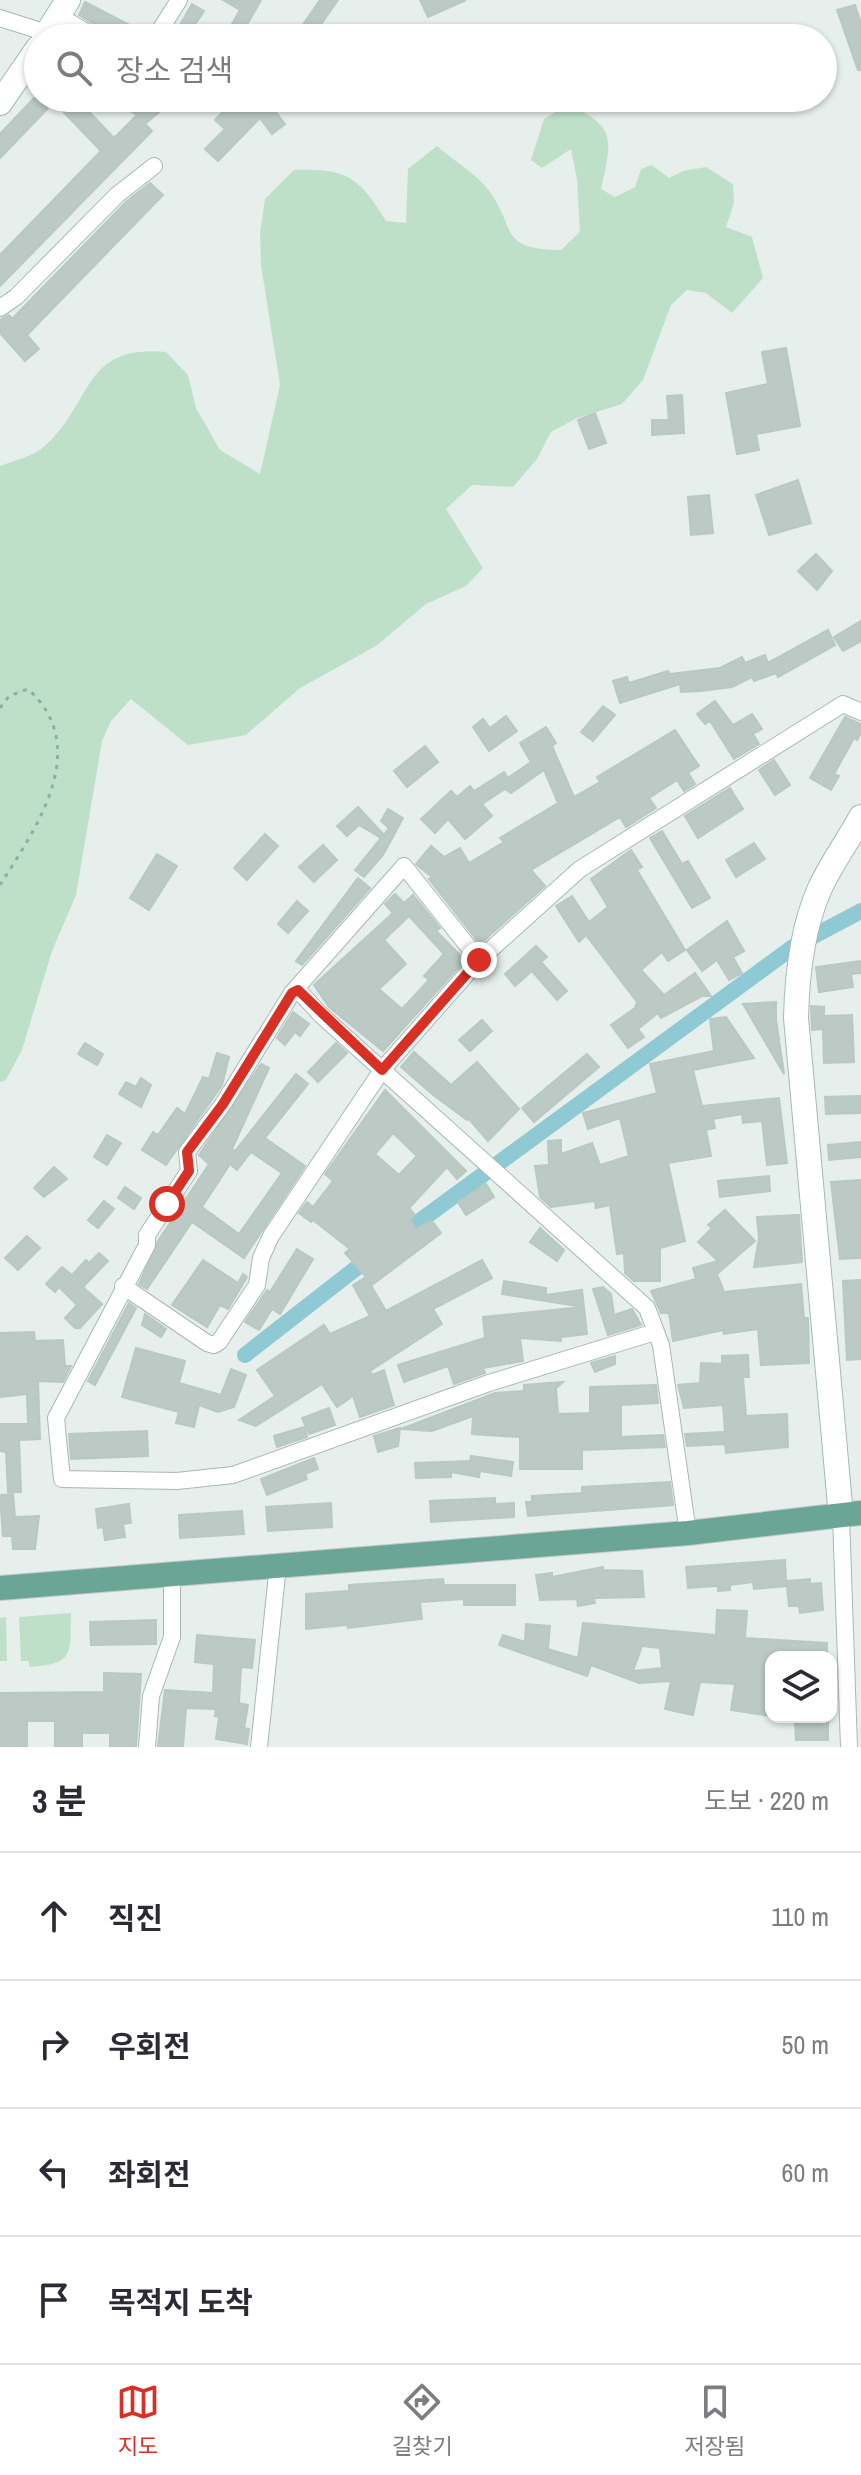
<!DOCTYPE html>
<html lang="ko">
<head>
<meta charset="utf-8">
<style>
  body { margin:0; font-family:"Archivo Narrow","Noto Sans KR",sans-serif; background:#f7f7f7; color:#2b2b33 }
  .controls { position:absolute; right:24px; bottom:24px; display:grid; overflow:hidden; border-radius:16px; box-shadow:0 2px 6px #0004 }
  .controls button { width:72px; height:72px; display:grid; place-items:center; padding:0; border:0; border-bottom:2px solid #e1e1e2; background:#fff; color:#2b2b33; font:40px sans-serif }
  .stop { position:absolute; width:24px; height:24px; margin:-18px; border:6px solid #d93025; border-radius:50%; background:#fff }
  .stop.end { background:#d93025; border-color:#fff; box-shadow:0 2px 8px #0008 }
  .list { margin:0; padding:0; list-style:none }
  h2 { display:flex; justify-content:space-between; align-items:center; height:104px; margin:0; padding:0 32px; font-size:34px }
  h2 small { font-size:26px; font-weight:400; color:#7c7c81 }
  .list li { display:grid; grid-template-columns:52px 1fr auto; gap:24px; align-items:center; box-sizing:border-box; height:128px; padding:0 32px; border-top:2px solid #e1e1e2 }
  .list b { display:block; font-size:30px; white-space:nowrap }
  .list em { font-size:26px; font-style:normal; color:#7c7c81 }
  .icon { flex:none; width:44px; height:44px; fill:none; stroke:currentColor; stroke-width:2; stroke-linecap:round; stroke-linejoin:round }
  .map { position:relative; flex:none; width:861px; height:1747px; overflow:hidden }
  .search { position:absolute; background:#fff; box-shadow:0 2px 6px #0004; left:24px; right:24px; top:24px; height:88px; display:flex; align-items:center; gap:20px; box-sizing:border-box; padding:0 28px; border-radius:44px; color:#7c7c81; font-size:30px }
  .sheet { height:616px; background:#fff }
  nav { display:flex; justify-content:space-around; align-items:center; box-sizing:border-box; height:112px; border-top:2px solid #e1e1e2; background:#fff; font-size:22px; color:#7c7c81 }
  nav a { display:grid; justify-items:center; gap:4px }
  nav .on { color:#d93025 }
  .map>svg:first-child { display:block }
</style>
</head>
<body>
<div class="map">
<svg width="861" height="1747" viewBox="0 0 861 1747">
  <rect width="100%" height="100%" fill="#e6efeb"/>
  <g fill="#bfe0c8">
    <path d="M567 105C617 125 612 140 601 189L615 197 635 187 641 169 652 165 669 178 683 171 706 167 733 184 734 203 726 227 752 237 763 278 732 313 706 293 687 290 671 305 643 380 622 404 577 418 551 432 537 459 513 487 472 485 446 509 483 568 466 586 426 604 376 646 300 688 246 735 188 745 131 699 111 721 102 741 76 895 52 951 22 1050 6 1080 0 1082V466C12 461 30 457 40 450 94 407 79 344 166 352L188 375 196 408 220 450 260 474 280 385 261 265 260 233 265 199 294 170C347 168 359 177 386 221L406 223 408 169 437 146C453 160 478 175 490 192 517 230 498 249 561 250L580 232 577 179 571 149 542 168 531 160 544 119Z"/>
    <path d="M71 1613C70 1654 75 1664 29 1667V1661H21L19 1617Z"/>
    <path d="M6 1617 7 1661H0V1618Z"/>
  </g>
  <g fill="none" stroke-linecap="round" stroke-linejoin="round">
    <g stroke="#8ec9d4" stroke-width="16">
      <path d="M398 1237 793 947 861 911"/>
      <path d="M245 1355 373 1255"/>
    </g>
  </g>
  <g fill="#bbcac4" stroke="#b8c9c2" stroke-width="2" fill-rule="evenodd">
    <path d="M223 0H261L244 30 260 38H224L240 10Z"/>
    <path d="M320 0H338L312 37 300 29Z"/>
    <path d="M420 0H466L428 17Z"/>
    <path d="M85 2 145 33 144 38H107L102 29 79 15Z"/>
    <path d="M192 4 204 11 186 38 176 32Z"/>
    <path d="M855 5 861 23V70H858L837 10Z"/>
    <path d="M34 98H76L114 138 137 115 108 98H176L145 124 152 131 0 286V255L101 151 54 102 0 158V134Z"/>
    <path d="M236 98H243L248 105 258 98H265L285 124 272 134 260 118 218 161 205 149 225 129 215 120Z"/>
    <path d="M150 183 163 195 27 335 39 349 25 361 0 333V320L9 315 12 319 126 202Z"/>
    <path d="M786 348 800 426 756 434 759 450 737 454 726 393 768 384 762 352Z"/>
    <path d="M682 395 684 433 652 435V420H669L667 396Z"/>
    <path d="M595 413 606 443 589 449 578 420Z"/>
    <path d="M798 480 811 523 769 535 756 495Z"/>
    <path d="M709 495 713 533 691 535 688 497Z"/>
    <path d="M816 554 832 571 817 590 798 571Z"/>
    <path d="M861 621V641L843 651 834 637Z"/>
    <path d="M828 630 835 645 778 677 776 673 754 681 752 677 732 687 701 691 681 692 680 684 620 703 613 681 627 677 629 683 668 671 670 674 720 668 742 657 745 663 765 655 768 663Z"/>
    <path d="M715 701 733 725 752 714 762 729 753 734 759 744 734 759 710 721 705 724 697 714Z"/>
    <path d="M603 706 615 715 593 741 581 732Z"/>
    <path d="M506 716 517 731 489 751 473 727 483 719 490 728Z"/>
    <path d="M845 717 861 724V733L857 740 854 738 834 774 839 776 831 790 810 778Z"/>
    <path d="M546 727 556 743 552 746 574 797 600 782 597 777 675 730 699 766 688 773 695 784 684 791 677 780 649 798 656 808 626 827 620 817 531 870 545 886 480 944 429 879 432 877 416 864 431 846 444 857 460 848 469 863 504 842 500 838 558 803 544 770 511 793 505 789 482 804 492 816 465 839 448 819 435 833 421 819 451 791 457 797 470 786 474 791 504 772 508 778 531 762 520 743Z"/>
    <path d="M425 746 438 762 407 787 394 771Z"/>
    <path d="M774 760 790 785 775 795 759 770Z"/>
    <path d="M730 788 743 809 698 838 685 816Z"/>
    <path d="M358 807 384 835 389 828 381 821 388 809 403 818 383 855 364 877 355 870 381 838 359 825 347 836 337 826Z"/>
    <path d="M662 831 682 864 688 861 710 898 692 908 650 838Z"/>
    <path d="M265 834 278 846 247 880 234 868Z"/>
    <path d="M754 843 765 859 736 877 726 860Z"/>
    <path d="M323 845 337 860 314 882 299 867Z"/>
    <path d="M631 850 642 867 637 870 685 950 668 961 662 952 641 970 664 995 695 973 711 996H702L661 1018 658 1013 638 1029 644 1037 628 1048 611 1025 635 1008 637 1002 586 935 579 942 556 906 572 896 589 922 608 907 591 879Z"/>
    <path d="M157 854 177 866 149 910 130 898Z"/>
    <path d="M358 878 370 888 302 965 296 961Z"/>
    <path d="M395 894 404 903 413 895 440 928 436 931 465 960 383 1051 329 1007 314 985 393 913 385 904ZM409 916 444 954 424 976 429 980 402 1009 379 989 406 964 384 940Z"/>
    <path d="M297 901 308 911 288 933 278 924Z"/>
    <path d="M727 921 744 951 733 957 742 973 729 980 717 960 702 971 687 950Z"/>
    <path d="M536 946 547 957 541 962 567 991 557 1000 532 971 515 986 505 974Z"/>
    <path d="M861 961V973L851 974 853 987 819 992 816 967Z"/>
    <path d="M776 1002V1020L784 1074 743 1004Z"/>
    <path d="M811 1006 824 1007V1016L852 1015 854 1062 824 1063 823 1029 812 1030Z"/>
    <path d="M293 1012 309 1024 300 1036 295 1032 285 1045 277 1038Z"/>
    <path d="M726 1017 754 1058 693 1070 702 1106 779 1098 787 1163 767 1165 762 1121 743 1123 742 1114 713 1119 715 1128 706 1130 711 1156 668 1163 685 1241 660 1248V1281H634L625 1273 624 1253 617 1254 610 1205 596 1208 595 1201 551 1207 540 1197 535 1166 549 1165 548 1141 561 1140V1154L592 1143 600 1165 629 1156 620 1118 588 1129 583 1113 657 1093 650 1064 714 1051 710 1019Z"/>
    <path d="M482 1020 492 1031 470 1051 459 1040Z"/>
    <path d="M85 1043 103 1054 97 1065 78 1054Z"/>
    <path d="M336 1043 347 1053 318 1082 308 1072Z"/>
    <path d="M414 1052 451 1085 477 1062 519 1109 488 1141 468 1118 467 1120 432 1094 401 1067Z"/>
    <path d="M217 1053 229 1057 222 1085 166 1165 142 1150 153 1132 158 1135 177 1108 185 1114 203 1077 209 1079Z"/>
    <path d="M587 1054 599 1067 534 1122 522 1108Z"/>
    <path d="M261 1064 269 1068 232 1149 235 1151 296 1074 308 1084 265 1138 305 1166 244 1258 192 1222 147 1289 139 1284 158 1241 209 1164 199 1155ZM251 1152 282 1173 239 1234 202 1207 230 1164 237 1170Z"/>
    <path d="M141 1078 151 1085 141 1107 119 1094 126 1082 136 1087Z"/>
    <path d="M385 1090 466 1171 457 1179 447 1167 409 1208 415 1215 410 1220 416 1229 432 1221 441 1233 372 1285 369 1282 386 1311 482 1260 492 1278 433 1309 442 1324 370 1371 372 1375 384 1370 394 1405 360 1417 353 1396 337 1407 322 1384 256 1426 239 1420 275 1396 257 1370 324 1325 330 1334 370 1316 353 1285 366 1277 345 1253 350 1249 313 1220 311 1222 299 1213 307 1202 313 1207 333 1181 325 1174ZM393 1133 417 1156 399 1175 375 1154Z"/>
    <path d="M861 1096V1113L826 1114 825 1097Z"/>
    <path d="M107 1135 121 1143 107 1165 94 1157Z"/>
    <path d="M861 1142V1157L829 1160 828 1145Z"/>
    <path d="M54 1167 67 1179 44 1197 34 1188Z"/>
    <path d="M769 1176 770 1191 720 1197 718 1181Z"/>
    <path d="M861 1180V1258L840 1259 831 1182Z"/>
    <path d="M486 1184 494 1197 466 1215 458 1202Z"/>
    <path d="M125 1187 141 1198 134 1209 118 1198Z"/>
    <path d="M104 1201 114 1209 98 1228 88 1220Z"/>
    <path d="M725 1210 755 1241 717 1274 724 1292 801 1284 804 1318H808L809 1363 761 1365 758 1329 724 1334 723 1330 673 1341 669 1313H661L651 1291 696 1279 693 1268 718 1261 698 1242 712 1228 708 1225Z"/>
    <path d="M799 1215 802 1262 754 1267 759 1238 757 1217Z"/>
    <path d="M540 1228 564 1250 557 1261 530 1242Z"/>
    <path d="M27 1236 40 1248 18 1270 5 1258Z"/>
    <path d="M297 1249 313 1259 280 1314 272 1309 259 1330 245 1322 267 1290 270 1292Z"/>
    <path d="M99 1253 108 1261 83 1287 102 1304 80 1328H75L65 1318 77 1305 59 1287 55 1292 46 1284 62 1267 72 1275 86 1260 89 1263Z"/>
    <path d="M203 1260 238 1283 243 1274 247 1277 228 1309 220 1305 207 1327 172 1305Z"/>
    <path d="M861 1280V1359L847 1360 843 1281Z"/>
    <path d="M504 1281 546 1288V1295L582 1290 587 1334 561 1337V1341L520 1338 523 1361 483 1368 485 1373 454 1384 448 1366 404 1382 398 1365 485 1338 483 1317 583 1307 502 1294Z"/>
    <path d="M603 1287 611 1294 614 1315 632 1309 641 1325 608 1335 593 1289Z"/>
    <path d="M129 1303 136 1308 95 1385 88 1381Z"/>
    <path d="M145 1314 166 1329 161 1337 142 1325Z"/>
    <path d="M34 1332 35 1341 63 1340 65 1366H71L63 1382 38 1381 40 1439 19 1440 21 1492H8L6 1452 0 1451V1424H28L27 1394 0 1397V1333Z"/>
    <path d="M136 1348 185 1361 179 1383 221 1395 231 1369 246 1375 234 1407 218 1412 199 1405 194 1427 176 1423 179 1412 122 1397Z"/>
    <path d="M748 1355 749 1377H743L746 1416 787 1414 788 1447 726 1453 725 1444 687 1446 685 1434 725 1432 723 1405 684 1408 678 1385 700 1383 701 1363 722 1364V1356Z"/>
    <path d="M615 1356V1364L595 1372 591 1363Z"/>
    <path d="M563 1382 556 1388 558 1414 590 1413V1387L656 1385 658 1403 621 1405V1437L663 1435 665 1447 582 1450V1469H520V1437L472 1434 473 1416 432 1431 401 1429 495 1393 524 1391V1385Z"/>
    <path d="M329 1408 335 1425 309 1434 302 1418Z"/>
    <path d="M304 1427 307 1437 277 1447 274 1436Z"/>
    <path d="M400 1428 398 1446 378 1452 374 1436Z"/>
    <path d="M147 1431 148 1456 71 1459 69 1434Z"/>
    <path d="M471 1456 513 1462 511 1476 480 1471 479 1477 451 1472V1477L416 1478 415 1463 470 1461Z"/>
    <path d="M314 1458 318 1469 305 1474 307 1479 267 1495 261 1479Z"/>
    <path d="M670 1482 673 1505 528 1516 526 1502H532V1496L582 1493V1487Z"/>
    <path d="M13 1494 15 1517 39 1516 35 1549H13L12 1536H3L0 1495Z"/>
    <path d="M495 1498V1504L514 1503V1517L431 1522 430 1501Z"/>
    <path d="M331 1503 332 1527 268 1531 266 1507Z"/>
    <path d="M129 1504 131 1523 123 1524 125 1537 105 1540 103 1527 98 1528 96 1509Z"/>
    <path d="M242 1511 244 1534 180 1538 179 1515Z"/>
    <path d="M785 1560 786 1581 810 1579V1584L821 1583 823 1610 800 1613 799 1606H789L787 1586 754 1589 753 1582 730 1585V1590L718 1591V1586L688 1588 686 1567Z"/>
    <path d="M603 1567V1570L642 1571 644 1597 594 1598 595 1603 578 1606 577 1599 540 1600 536 1575 552 1573V1577Z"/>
    <path d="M443 1579 444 1585H515V1605H464V1599L420 1602 422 1619 348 1628 347 1625 306 1629V1594L349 1591V1585Z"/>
    <path d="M717 1610 747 1611 745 1638 827 1643V1657L771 1653V1716L731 1710 735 1684 700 1682 693 1715 665 1709 671 1681 639 1683 591 1665 587 1676 499 1645 503 1635 525 1642 526 1624 550 1626 548 1649 578 1658 583 1623 716 1635ZM642 1646 660 1648 662 1668 633 1671Z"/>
    <path d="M156 1620V1644L91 1645 90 1622Z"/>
    <path d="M197 1635 255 1640 252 1668 241 1667 239 1703 248 1705 244 1728 249 1729 247 1744 216 1739 219 1717 215 1716 216 1709 186 1708 183 1747H158L165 1690 213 1693 214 1664 195 1662Z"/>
    <path d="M104 1673 141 1674 136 1747H110V1733H82V1747H55V1721H27V1747H0V1693L104 1692Z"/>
    <path d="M828 1720V1740H796L795 1721Z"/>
  </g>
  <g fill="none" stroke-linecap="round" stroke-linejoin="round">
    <g stroke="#a8b8b2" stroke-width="18">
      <g id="street">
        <path d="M59 16 96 38"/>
        <path d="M0 18 47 33"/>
        <path d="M155 38 179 0"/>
        <path d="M0 308 16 297 117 195 154 166"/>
        <path d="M479 960 404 866 292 993 223 1104 187 1152 189 1171 147 1235V1245L56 1418 62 1479 177 1481 233 1475 489 1383 655 1332"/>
        <path d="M298 990 321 1015 647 1308 661 1345 688 1533"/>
        <path d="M123 1286 207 1343 214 1345 219 1342 257 1285 261 1258 271 1236 382 1070 479 960 580 869 843 704 861 712"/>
        <path d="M841 1516 849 1747"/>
        <path d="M147 1747 151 1696 172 1637V1576"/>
        <path d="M259 1747 278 1565"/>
      </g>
    </g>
    <g stroke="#a4bbb3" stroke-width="26">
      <g id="secondary">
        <path d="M44 38 68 0"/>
        <path d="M0 103 38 48"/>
        <path d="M841 1516 796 1018C797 975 802 928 820 888 831 864 848 841 861 817"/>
      </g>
    </g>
    <g stroke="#c2cac8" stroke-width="26">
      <path id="primary" d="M0 1588 688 1533 861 1513"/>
    </g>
    <path stroke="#86b3a5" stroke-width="3" stroke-dasharray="4 6" stroke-linecap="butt" d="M0 708 9 696 28 689C93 748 36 828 0 885"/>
    <use href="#street" stroke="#fff" stroke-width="16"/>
    <use href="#secondary" stroke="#fff" stroke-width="24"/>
    <use href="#primary" stroke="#6aa596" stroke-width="24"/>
  </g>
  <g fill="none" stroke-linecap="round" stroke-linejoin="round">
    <path stroke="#d93025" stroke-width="10" d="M167 1204 189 1171 187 1152 223 1104 292 993 298 990 382 1070 479 960"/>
  </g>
</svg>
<div class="controls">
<button><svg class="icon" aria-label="layers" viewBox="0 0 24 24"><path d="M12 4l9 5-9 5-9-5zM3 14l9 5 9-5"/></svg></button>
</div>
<div class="stop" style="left:167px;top:1204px"></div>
<div class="stop end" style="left:479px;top:960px"></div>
<div class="search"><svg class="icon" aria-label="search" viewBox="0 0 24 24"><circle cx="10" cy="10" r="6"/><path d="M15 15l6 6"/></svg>장소 검색</div>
</div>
<section class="sheet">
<h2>3 분<small>도보 · 220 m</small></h2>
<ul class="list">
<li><svg class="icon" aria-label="ahead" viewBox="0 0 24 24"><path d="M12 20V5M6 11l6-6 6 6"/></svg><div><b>직진</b></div><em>110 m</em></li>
<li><svg class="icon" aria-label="right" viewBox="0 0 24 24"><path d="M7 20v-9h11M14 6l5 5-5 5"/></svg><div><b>우회전</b></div><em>50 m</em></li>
<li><svg class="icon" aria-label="left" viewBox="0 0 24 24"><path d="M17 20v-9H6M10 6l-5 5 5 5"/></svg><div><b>좌회전</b></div><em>60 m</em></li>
<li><svg class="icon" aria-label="arrive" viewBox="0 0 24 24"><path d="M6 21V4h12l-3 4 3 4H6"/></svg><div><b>목적지 도착</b></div></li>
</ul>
</section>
<nav>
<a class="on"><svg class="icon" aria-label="map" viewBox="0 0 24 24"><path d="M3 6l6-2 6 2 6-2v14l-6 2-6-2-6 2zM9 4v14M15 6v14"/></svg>지도</a>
<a><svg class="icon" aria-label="directions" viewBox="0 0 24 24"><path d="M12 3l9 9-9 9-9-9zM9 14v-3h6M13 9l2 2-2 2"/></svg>길찾기</a>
<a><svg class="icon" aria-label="saved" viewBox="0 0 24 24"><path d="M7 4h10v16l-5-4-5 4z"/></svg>저장됨</a>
</nav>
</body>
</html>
